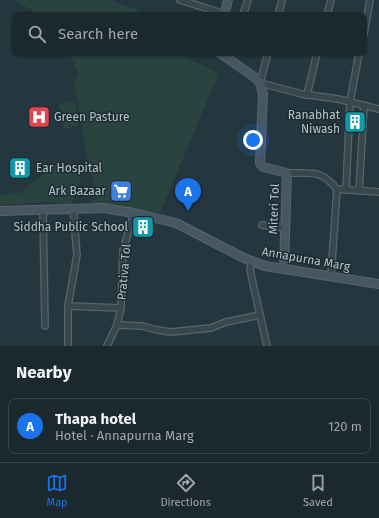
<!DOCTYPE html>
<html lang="en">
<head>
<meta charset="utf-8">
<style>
  body { margin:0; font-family:"Fira Sans",sans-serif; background:#243036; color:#f1f3f6 }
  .you { position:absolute; left:253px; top:140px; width:14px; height:14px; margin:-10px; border:3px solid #fff; border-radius:50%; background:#1a73e8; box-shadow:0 0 0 6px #1a73e833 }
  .badge { display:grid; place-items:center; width:26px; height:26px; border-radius:50%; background:#1a73e8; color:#fff; font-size:13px; font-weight:700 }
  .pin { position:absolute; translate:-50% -33px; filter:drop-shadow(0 1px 2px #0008) }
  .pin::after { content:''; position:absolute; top:21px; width:14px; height:12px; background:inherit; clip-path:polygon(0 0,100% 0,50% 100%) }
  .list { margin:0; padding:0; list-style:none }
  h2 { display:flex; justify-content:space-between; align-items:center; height:52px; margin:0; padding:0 16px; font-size:17px }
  h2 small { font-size:13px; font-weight:400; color:#a0a6aa }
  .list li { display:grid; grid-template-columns:26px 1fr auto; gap:12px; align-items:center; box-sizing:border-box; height:56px; margin:0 8px 8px; padding:0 8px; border:1px solid #39444a; border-radius:8px }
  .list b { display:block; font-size:15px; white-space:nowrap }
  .list p { margin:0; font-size:13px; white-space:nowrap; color:#a0a6aa }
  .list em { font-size:13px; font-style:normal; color:#a0a6aa }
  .icon { flex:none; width:22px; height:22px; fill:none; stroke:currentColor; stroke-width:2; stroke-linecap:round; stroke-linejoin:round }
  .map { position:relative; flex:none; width:379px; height:346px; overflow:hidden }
  .search { position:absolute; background:#1b282e; box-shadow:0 1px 3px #0004; left:12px; right:12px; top:12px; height:44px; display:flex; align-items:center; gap:10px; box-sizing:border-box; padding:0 14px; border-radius:8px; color:#a0a6aa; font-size:15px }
  .sheet { height:116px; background:#1b282e }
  nav { display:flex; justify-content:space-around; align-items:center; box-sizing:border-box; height:56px; border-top:1px solid #39444a; background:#1b282e; font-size:11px; color:#a0a6aa }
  nav a { display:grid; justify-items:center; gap:2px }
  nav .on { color:#1a73e8 }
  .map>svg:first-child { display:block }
</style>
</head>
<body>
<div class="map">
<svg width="379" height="346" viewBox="0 0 379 346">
  <rect width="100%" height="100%" fill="#24363e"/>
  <g fill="#29433e">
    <path d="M14 0H111L143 12 142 15H40Z"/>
    <path d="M69 53H176L219 73 160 213 103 204 87 205 92 200H98L86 154 84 136 74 83 78 73Z"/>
    <path d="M74 101 79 126 64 129 59 104Z"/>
    <path d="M60 161 81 176 72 204 44 202 0 206V195L20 193Z"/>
  </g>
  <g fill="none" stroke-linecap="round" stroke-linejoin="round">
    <g stroke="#56656c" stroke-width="8">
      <g id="minor">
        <path d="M180 0 225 14"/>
        <path d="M243 15 248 0"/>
        <path d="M278 15 282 0"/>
        <path d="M327 15 331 0"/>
        <path d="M364 34 370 0"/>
        <path d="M268 53 260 83 302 94 338 99 379 109"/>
        <path d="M307 95 317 53"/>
        <path d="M287 173C312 174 319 168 337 189L379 192"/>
        <path d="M346 190 350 102 359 53"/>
        <path d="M359 191 364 105"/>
        <path d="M73 208 77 255 68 306 121 308"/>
        <path d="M43 210 45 326"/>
        <path d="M262 225 286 228"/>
        <path d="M254 263 251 265 250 270 252 279 267 346"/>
        <path d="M331 276 337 189"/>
        <path d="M117 325 142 326 157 330 171 332 211 328 226 322 260 315"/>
        <path d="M68 346V306"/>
        <path d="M107 346 117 325 121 308 123 250 134 213"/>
      </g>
    </g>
    <g stroke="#56656c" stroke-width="10">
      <g id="secondary">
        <path d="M224 15 228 0"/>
        <path d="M220 53 257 79 260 83 263 94 260 163 263 167 287 173 284 269"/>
        <path d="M0 211 103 208 134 213 176 223 244 258 265 266 379 284"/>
      </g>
    </g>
    <use href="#minor" stroke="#38474e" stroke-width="5.5"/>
    <use href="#secondary" stroke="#465761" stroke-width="8"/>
  </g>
  <defs>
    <g id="hospital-square" transform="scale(1.15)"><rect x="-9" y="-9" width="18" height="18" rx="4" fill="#e0444e" stroke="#1d2c33"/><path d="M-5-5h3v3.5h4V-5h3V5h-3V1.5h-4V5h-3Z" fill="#fff"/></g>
    <g id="building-square" transform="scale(1.15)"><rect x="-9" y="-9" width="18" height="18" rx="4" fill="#0f9aa8" stroke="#1d2c33"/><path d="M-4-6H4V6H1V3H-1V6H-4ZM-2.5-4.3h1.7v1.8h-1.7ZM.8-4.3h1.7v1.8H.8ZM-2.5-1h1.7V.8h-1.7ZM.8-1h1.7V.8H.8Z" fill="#fff"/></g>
    <g id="supermarket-square" transform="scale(1.15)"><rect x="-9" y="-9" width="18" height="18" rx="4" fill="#3f7fe0" stroke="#1d2c33"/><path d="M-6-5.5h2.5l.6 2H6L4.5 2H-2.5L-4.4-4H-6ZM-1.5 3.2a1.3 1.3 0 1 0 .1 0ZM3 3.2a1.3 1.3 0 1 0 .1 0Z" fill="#fff"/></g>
  </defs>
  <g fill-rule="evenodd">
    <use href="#hospital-square" x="39" y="117"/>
    <use href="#building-square" x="355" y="122"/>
    <use href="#building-square" x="20" y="168"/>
    <use href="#supermarket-square" x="121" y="191"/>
    <use href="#building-square" x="143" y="227"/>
  </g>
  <g text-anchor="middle" stroke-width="3" stroke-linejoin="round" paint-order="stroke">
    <g font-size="12" fill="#b4c2c9" stroke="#1d2c33" text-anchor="end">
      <text x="340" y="119">Ranabhat<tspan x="340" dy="14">Niwash</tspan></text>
      <text x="54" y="121" text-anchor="start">Green Pasture</text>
      <text x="36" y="172" text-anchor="start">Ear Hospital</text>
      <text x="106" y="195">Ark Bazaar</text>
      <text x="128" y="231">Siddha Public School</text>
    </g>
    <g font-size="12" fill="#b4c2c9" stroke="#1d2c33">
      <text transform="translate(274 209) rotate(-88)" y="4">Miteri Tol</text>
      <text transform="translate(306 259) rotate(10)" y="4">Annapurna Marg</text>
      <text transform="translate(124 272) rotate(-85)" y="4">Prativa Tol</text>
    </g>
  </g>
</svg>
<div class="you"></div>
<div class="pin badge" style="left:188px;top:211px">A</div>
<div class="search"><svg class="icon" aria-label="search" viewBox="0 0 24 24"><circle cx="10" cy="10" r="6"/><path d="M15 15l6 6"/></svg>Search here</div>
</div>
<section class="sheet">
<h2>Nearby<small></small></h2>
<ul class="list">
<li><span class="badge">A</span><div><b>Thapa hotel</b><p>Hotel · Annapurna Marg</p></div><em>120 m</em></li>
</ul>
</section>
<nav>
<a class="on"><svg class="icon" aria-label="map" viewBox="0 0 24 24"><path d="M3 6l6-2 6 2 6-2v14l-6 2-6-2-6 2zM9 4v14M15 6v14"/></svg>Map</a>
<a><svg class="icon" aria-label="directions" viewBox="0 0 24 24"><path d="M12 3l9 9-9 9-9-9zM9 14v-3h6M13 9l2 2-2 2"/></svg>Directions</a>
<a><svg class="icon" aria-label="saved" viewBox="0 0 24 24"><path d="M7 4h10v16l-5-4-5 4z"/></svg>Saved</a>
</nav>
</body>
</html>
